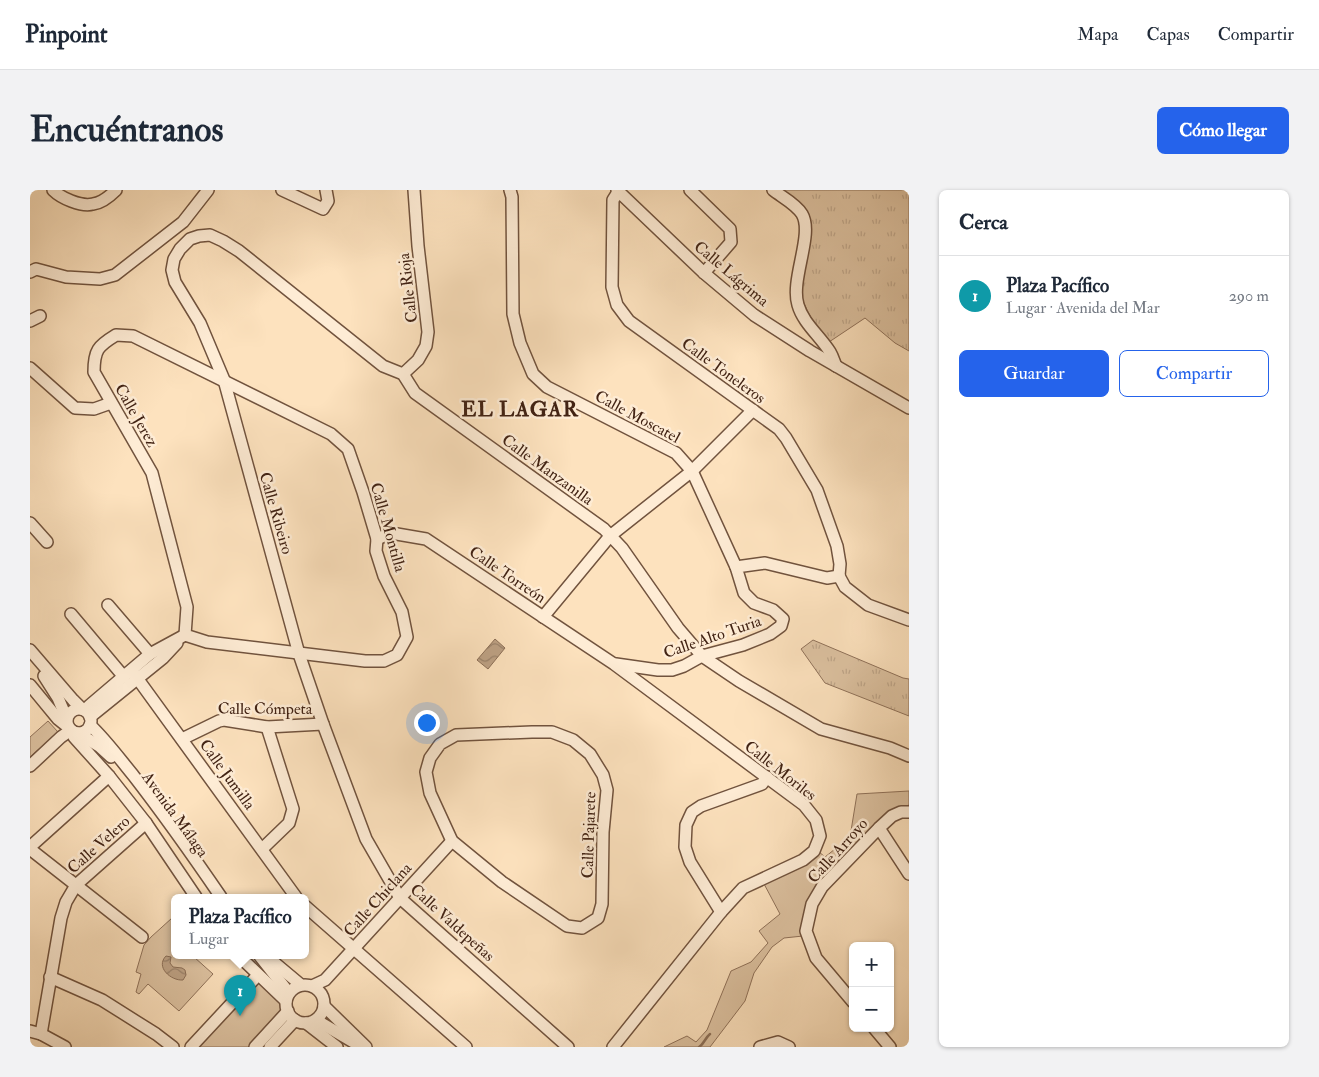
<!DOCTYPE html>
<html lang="es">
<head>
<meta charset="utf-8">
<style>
  body { margin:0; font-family:"IM FELL Double Pica",serif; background:#f2f2f3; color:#1f2937 }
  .controls { position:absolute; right:15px; bottom:15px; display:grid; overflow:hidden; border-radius:8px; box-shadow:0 1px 4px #0004 }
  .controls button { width:45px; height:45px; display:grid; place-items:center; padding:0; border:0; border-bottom:1px solid #e0e1e3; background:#fff; color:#1f2937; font:25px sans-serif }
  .you { position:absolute; left:396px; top:532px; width:18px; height:18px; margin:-12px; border:4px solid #fff; border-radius:50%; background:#1a73e8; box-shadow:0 0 0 8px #1a73e833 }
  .badge { display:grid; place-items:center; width:32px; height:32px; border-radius:50%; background:#2563eb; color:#fff; font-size:16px; font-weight:700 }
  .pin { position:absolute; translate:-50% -41px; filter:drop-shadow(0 1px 2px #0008) }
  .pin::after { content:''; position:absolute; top:26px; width:18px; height:15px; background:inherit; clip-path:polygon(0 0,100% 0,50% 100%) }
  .popup { position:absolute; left:141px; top:704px; width:138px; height:65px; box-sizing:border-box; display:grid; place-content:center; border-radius:8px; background:#fff; filter:drop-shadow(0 1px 4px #0005); font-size:16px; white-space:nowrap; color:#747a83 }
  .popup b { font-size:19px; color:#1f2937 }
  .popup::after { content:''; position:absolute; left:50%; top:100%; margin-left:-10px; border:10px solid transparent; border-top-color:#fff }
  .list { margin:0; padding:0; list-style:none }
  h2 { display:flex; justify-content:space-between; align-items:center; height:65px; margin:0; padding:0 20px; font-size:21px }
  h2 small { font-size:16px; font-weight:400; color:#747a83 }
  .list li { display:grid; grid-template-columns:32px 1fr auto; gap:15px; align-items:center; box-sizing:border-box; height:80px; padding:0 20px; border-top:1px solid #e0e1e3 }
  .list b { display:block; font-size:19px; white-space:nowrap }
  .list p { margin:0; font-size:16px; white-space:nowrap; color:#747a83 }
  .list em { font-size:16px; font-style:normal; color:#747a83 }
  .actions { display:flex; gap:10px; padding:15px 20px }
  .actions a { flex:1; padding:11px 0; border:1px solid #2563eb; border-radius:8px; text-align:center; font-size:18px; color:#2563eb }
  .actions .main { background:#2563eb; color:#fff }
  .map { position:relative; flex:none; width:879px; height:857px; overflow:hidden; border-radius:8px }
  header { display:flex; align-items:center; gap:30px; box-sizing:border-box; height:70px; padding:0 25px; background:#fff; border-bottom:1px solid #e0e1e3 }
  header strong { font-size:24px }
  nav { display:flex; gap:28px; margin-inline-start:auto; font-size:18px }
  .intro { display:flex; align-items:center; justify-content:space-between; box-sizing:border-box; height:120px; padding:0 30px }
  h1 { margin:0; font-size:35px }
  .button { padding:12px 22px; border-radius:8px; background:#2563eb; color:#fff; font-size:18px; font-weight:700 }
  main { display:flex; gap:30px; padding:0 30px }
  aside { flex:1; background:#fff; border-radius:8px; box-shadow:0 1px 4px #0004 }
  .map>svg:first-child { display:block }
</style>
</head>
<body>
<header>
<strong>Pinpoint</strong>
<nav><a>Mapa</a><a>Capas</a><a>Compartir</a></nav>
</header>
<div class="intro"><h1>Encuéntranos</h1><a class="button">Cómo llegar</a></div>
<main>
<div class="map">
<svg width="879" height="857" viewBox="0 0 879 857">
  <defs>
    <pattern id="grass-tufts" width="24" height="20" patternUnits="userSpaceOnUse" patternTransform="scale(1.25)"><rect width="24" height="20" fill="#ddc2a1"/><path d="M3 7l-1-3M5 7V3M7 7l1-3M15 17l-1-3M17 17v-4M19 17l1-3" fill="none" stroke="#bfa68a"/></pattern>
    <pattern id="water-waves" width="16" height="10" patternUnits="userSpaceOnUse" patternTransform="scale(1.25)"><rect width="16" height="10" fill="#bda184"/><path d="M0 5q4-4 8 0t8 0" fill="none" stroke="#9b836b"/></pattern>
  </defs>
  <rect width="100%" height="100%" fill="#fde2be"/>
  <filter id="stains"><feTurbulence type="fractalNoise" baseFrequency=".004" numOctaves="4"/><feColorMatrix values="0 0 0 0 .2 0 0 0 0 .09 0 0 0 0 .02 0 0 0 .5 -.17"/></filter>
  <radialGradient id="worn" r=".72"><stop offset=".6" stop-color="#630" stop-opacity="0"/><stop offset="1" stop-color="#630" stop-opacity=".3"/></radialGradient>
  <g fill="url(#grass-tufts)" stroke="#90725a">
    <path d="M752 0H879V161L865 153 835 128 799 152 782 130 771 107 781 32 772 15Z"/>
    <path d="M783 450 873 488 879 489V526L795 493 771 459Z"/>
  </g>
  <g fill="#ddc2a1" stroke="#90725a">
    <path d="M18 531 28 542 0 567V547Z"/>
    <path d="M879 601V615L866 619 848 631 791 690 775 719 773 746 754 748 742 757 724 783 715 811 680 857H634L657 846 666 852 677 840 701 781 721 772 738 753 729 741 750 724 733 692 788 661 795 667 820 647 827 604Z"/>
    <path d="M142 728 145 731V765H165L164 767 183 784 149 821 118 794 109 804 106 802 111 784 106 782 114 755 121 747Z"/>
    <path d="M228 788 254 812 255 821 222 857H165Z"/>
  </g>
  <g fill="url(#water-waves)" stroke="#8c6f57">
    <path d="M465 449 475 458 458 479 447 470Z"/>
    <path d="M136 766 141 767 140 773 143 777 152 778 155 780 156 785 153 790C141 791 125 777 136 766Z"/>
  </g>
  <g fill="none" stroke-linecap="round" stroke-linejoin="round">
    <path stroke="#8c6f57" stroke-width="2.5" d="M669 857C674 854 675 848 680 844"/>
    <g stroke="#71533e" stroke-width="14">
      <g id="minor">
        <path d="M23 0C31 8 51 17 63 14 71 13 80 6 86 0"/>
        <path d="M252 0 293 19 298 11 296 0"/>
        <path d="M480 0 482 7 483 124 490 153 503 184 517 197 646 263 662 281 706 377"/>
        <path d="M587 0 674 83 724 125 780 161 879 218"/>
        <path d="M660 0 700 39 701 52 674 83"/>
        <path d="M743 0C752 7 766 14 772 24 784 44 760 90 768 115 773 133 790 146 800 162 803 167 804 172 806 176"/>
        <path d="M588 2 583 10 582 97 587 115 599 131 749 239 756 248 787 300 807 356 810 374 809 386"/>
        <path d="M0 82 6 79 36 87 70 89 85 85 153 32 178 0"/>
        <path d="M0 131 10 126"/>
        <path d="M86 145 103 146 301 244 318 259 333 302 347 349 346 361 354 386 372 422 377 447 367 465 354 471H335L177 452 155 445 157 417 122 283 64 182C64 160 68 156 86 145Z"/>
        <path d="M0 178 45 218 64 219 81 213"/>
        <path d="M373 184 388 170 396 156 398 142 388 56 384 0"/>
        <path d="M0 333 17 352"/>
        <path d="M347 349 361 343 396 349 584 474 774 615 786 630 790 646 784 661 773 670 713 698 691 722 583 857"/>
        <path d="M809 386 815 397 838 415 879 430"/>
        <path d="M78 415 120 464"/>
        <path d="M41 424 94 487"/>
        <path d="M513 427 580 346 662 281 723 220"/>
        <path d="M0 460 43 510 52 519"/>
        <path d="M586 474 628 480H642L654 476 672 466 713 455 740 444 751 436 753 429 743 420 724 413 714 403 706 377 735 373 797 388 809 386"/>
        <path d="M102 481 266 707"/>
        <path d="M14 486 28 508 37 529"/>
        <path d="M0 495 28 529 38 537"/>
        <circle cx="49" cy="531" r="12"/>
        <path d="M55 520 60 515 120 464 155 445"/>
        <path d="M60 527 133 468 147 453"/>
        <path d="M60 535C76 550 89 568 103 585 134 625 163 666 191 707"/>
        <path d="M502 542H522L543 550 560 564 573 585 577 600 573 642 572 714 568 728 552 738 537 736 472 692 422 651 400 603 396 582 400 568 410 554 426 545Z"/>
        <path d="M48 543 69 556 81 567"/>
        <path d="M44 544V547L79 586 116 633 166 707"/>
        <path d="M152 549 189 531 194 530 237 537 293 534"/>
        <path d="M0 576 31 547 41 540"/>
        <path d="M849 638 879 684"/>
        <path d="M0 657 79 586"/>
        <path d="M0 659 112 747"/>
        <path d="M232 659 259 633 263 619 237 537"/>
        <path d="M275 716 436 857"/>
        <path d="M691 722 660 672 655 657 656 635 662 622 671 616 732 594 737 587"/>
        <path d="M208 765 256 811"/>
        <path d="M229 765 259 803"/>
        <path d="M240 769 271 795"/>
        <path d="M20 787 72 810 126 844 143 857"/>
        <circle cx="275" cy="814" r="19"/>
        <path d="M282 796 295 790 422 651"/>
        <path d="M823 812 786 768 776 741 782 714 792 697 849 638 862 626 871 622H879"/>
        <path d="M294 816 336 857"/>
        <path d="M286 830 325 853"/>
        <path d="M276 833 307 857"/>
        <path d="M844 838 860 857"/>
        <path d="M0 841 11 844 35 857"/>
        <path d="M11 844 31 728 36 712 46 695 116 633"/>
        <path d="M161 857 228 785"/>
        <path d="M225 857 258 821"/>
        <path d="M240 857 265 830"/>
        <path d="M538 857 370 708 336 649 293 534 269 464 194 190 170 133 145 92 142 80 144 69 150 59 160 49 169 46 180 45 193 51 209 61 353 176 373 184 385 203 574 339 592 358 648 438 672 466 709 491 791 539 860 558 879 566"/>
        <path d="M730 857 748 852 759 857"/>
      </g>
    </g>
    <use href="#minor" stroke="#feecd5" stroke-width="11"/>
  </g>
  <g text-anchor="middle" stroke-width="5" stroke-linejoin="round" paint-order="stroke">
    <g font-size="16" fill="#422314" stroke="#feecd5">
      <text transform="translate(702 83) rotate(40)" y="6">Calle Lágrima</text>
      <text transform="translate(377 98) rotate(-97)" y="6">Calle Rioja</text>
      <text transform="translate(694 180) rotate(36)" y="6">Calle Toneleros</text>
      <text transform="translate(107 225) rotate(60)" y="6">Calle Jerez</text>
      <text transform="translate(608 226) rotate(28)" y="6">Calle Moscatel</text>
      <text transform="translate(518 279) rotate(36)" y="6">Calle Manzanilla</text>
      <text transform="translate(247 323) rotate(74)" y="6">Calle Ribeiro</text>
      <text transform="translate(359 337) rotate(74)" y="6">Calle Montilla</text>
      <text transform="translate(478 384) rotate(34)" y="6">Calle Torreón</text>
      <text transform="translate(682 446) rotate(-19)" y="6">Calle Alto Turia</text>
      <text x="235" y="524">Calle Cómpeta</text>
      <text transform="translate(751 580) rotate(38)" y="6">Calle Moriles</text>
      <text transform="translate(198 584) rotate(54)" y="6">Calle Jumilla</text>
      <text transform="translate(146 624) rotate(54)" y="6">Avenida Málaga</text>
      <text transform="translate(558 645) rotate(-88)" y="6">Calle Pajarete</text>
      <text transform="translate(68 654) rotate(-42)" y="6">Calle Velero</text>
      <text transform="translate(807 660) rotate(-48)" y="6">Calle Arroyo</text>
      <text transform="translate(347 709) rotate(-48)" y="6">Calle Chiclana</text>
      <text transform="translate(423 732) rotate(42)" y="6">Calle Valdepeñas</text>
    </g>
    <g font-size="21" font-weight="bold" letter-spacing="1" fill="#422314" stroke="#feecd5">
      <text x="490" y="226">EL LAGAR</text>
    </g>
  </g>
  <rect width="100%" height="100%" filter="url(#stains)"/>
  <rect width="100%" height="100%" fill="url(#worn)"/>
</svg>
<div class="controls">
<button>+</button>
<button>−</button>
</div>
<div class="you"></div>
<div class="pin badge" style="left:210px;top:826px;background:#0f9aa8">1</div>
<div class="popup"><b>Plaza Pacífico</b>Lugar</div>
</div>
<aside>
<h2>Cerca<small></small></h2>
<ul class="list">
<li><span class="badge" style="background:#0f9aa8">1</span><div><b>Plaza Pacífico</b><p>Lugar · Avenida del Mar</p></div><em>290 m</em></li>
</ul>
<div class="actions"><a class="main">Guardar</a><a>Compartir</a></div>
</aside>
</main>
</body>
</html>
